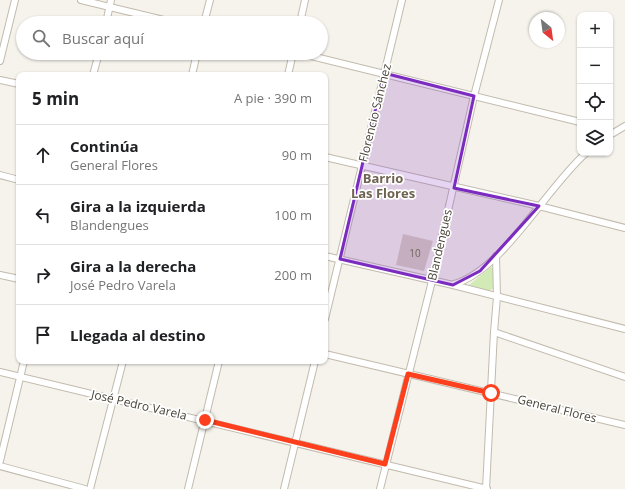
<!DOCTYPE html>
<html lang="es">
<head>
<meta charset="utf-8">
<style>
  body { margin:0; font-family:"Open Sans",sans-serif; background:#f2f2f2; color:#202124 }
  .controls { position:absolute; right:12px; top:12px; display:grid; overflow:hidden; border-radius:8px; box-shadow:0 1px 3px #0004 }
  .controls button { width:36px; height:36px; display:grid; place-items:center; padding:0; border:0; border-bottom:1px solid #e0e0e0; background:#fff; color:#202124; font:20px sans-serif }
  .compass { position:absolute; left:529px; top:12px; width:36px; height:36px; border-radius:50%; background:#fff; box-shadow:0 1px 3px #0004; rotate:151deg }
  .stop { position:absolute; width:12px; height:12px; margin:-9px; border:3px solid #fc3f1d; border-radius:50%; background:#fff }
  .stop.end { background:#fc3f1d; border-color:#fff; box-shadow:0 1px 4px #0008 }
  .list { margin:0; padding:0; list-style:none }
  h2 { display:flex; justify-content:space-between; align-items:center; height:52px; margin:0; padding:0 16px; font-size:17px }
  h2 small { font-size:13px; font-weight:400; color:#757577 }
  .list li { display:grid; grid-template-columns:26px 1fr auto; gap:12px; align-items:center; box-sizing:border-box; height:60px; padding:0 16px; border-top:1px solid #e0e0e0 }
  .list b { display:block; font-size:15px; white-space:nowrap }
  .list p { margin:0; font-size:13px; white-space:nowrap; color:#757577 }
  .list em { font-size:13px; font-style:normal; color:#757577 }
  .icon { flex:none; width:22px; height:22px; fill:none; stroke:currentColor; stroke-width:2; stroke-linecap:round; stroke-linejoin:round }
  .map { position:relative; flex:none; width:625px; height:489px; overflow:hidden }
  .search { position:absolute; background:#fff; box-shadow:0 1px 3px #0004; left:16px; top:16px; width:312px; height:44px; display:flex; align-items:center; gap:10px; box-sizing:border-box; padding:0 14px; border-radius:22px; color:#757577; font-size:15px }
  .panel { position:absolute; background:#fff; box-shadow:0 1px 3px #0004; left:16px; top:72px; width:312px; height:292px; border-radius:8px }
  .map>svg:first-child { display:block }
</style>
</head>
<body>
<div class="map">
<svg width="625" height="489" viewBox="0 0 625 489">
  <rect width="100%" height="100%" fill="#f6f3ec"/>
  <path fill="#d2eab5" d="M491 267 494 269V288L489 291 469 285Z"/>
  <path fill="#d8cfc1" d="M403 234 433 241 424 271 396 265Z"/>
  <g fill="none" stroke-linecap="round" stroke-linejoin="round">
    <g stroke="#c2bbae" stroke-width="8">
      <g id="minor">
        <path d="M81 0 176 23"/>
        <path d="M106 23 111 0"/>
        <path d="M204 23 210 0"/>
        <path d="M300 23 305 0"/>
        <path d="M299 53 580 122"/>
        <path d="M0 61 15 0"/>
        <path d="M93 75 99 53"/>
        <path d="M192 75 197 53"/>
        <path d="M288 75 293 53"/>
        <path d="M0 80 19 84"/>
        <path d="M610 135 625 126"/>
        <path d="M325 157 539 206 625 228"/>
        <path d="M0 175 19 180"/>
        <path d="M325 256 453 285 625 329"/>
        <path d="M0 275 19 279"/>
        <path d="M454 284C502 271 547 187 586 153"/>
        <path d="M325 319 402 0"/>
        <path d="M494 332 625 377"/>
        <path d="M325 354 625 425"/>
        <path d="M0 372 487 489"/>
        <path d="M0 461 24 361"/>
        <path d="M0 466 85 489"/>
        <path d="M90 489 123 361"/>
        <path d="M188 489 219 361"/>
        <path d="M284 489 315 361"/>
        <path d="M380 489 432 281 474 96 499 0"/>
        <path d="M486 489 494 332 497 297 496 256"/>
      </g>
    </g>
    <use href="#minor" stroke="#fff" stroke-width="6"/>
  </g>
  <g fill="none" stroke-linecap="round" stroke-linejoin="round">
    <path stroke="#fc3f1d" stroke-width="5" d="M205 420 385 464 408 374 491 393"/>
  </g>
  <path fill="#7b2cbf" fill-opacity="0.2" stroke="#7b2cbf" stroke-width="3" stroke-linejoin="round" d="M384 73 474 96 454 188 539 206 480 271 453 285 340 259Z"/>
  <g text-anchor="middle" stroke-width="3.5" stroke-linejoin="round" paint-order="stroke">
    <g font-size="10" fill="#6e675b">
      <text x="415" y="257">10</text>
    </g>
    <g font-size="12" fill="#4b4439" stroke="#fff">
      <text transform="translate(375 113) rotate(-76)" y="4">Florencio Sánchez</text>
      <text transform="translate(440 245) rotate(-77)" y="4">Blandengues</text>
      <text transform="translate(139 405) rotate(13)" y="4">José Pedro Varela</text>
      <text transform="translate(557 409) rotate(14)" y="4">General Flores</text>
    </g>
    <g font-size="13" font-weight="bold" fill="#6e6250" stroke="#fff">
      <text x="383" y="183">Barrio<tspan x="383" dy="15">Las Flores</tspan></text>
    </g>
  </g>
</svg>
<div class="controls">
<button>+</button>
<button>−</button>
<button><svg class="icon" aria-label="locate" viewBox="0 0 24 24"><circle cx="12" cy="12" r="6"/><path d="M12 2v4M12 18v4M2 12h4M18 12h4"/></svg></button>
<button><svg class="icon" aria-label="layers" viewBox="0 0 24 24"><path d="M12 4l9 5-9 5-9-5zM3 14l9 5 9-5"/></svg></button>
</div>
<svg class="compass" viewBox="-18 -18 36 36"><path d="M0-13l5 13h-10z" fill="#e53935"/><path d="M0 13l5-13h-10z" fill="#757577"/></svg>
<div class="stop" style="left:491px;top:393px"></div>
<div class="stop end" style="left:205px;top:420px"></div>
<div class="search"><svg class="icon" aria-label="search" viewBox="0 0 24 24"><circle cx="10" cy="10" r="6"/><path d="M15 15l6 6"/></svg>Buscar aquí</div>
<section class="panel">
<h2>5 min<small>A pie · 390 m</small></h2>
<ul class="list">
<li><svg class="icon" aria-label="ahead" viewBox="0 0 24 24"><path d="M12 20V5M6 11l6-6 6 6"/></svg><div><b>Continúa</b><p>General Flores</p></div><em>90 m</em></li>
<li><svg class="icon" aria-label="left" viewBox="0 0 24 24"><path d="M17 20v-9H6M10 6l-5 5 5 5"/></svg><div><b>Gira a la izquierda</b><p>Blandengues</p></div><em>100 m</em></li>
<li><svg class="icon" aria-label="right" viewBox="0 0 24 24"><path d="M7 20v-9h11M14 6l5 5-5 5"/></svg><div><b>Gira a la derecha</b><p>José Pedro Varela</p></div><em>200 m</em></li>
<li><svg class="icon" aria-label="arrive" viewBox="0 0 24 24"><path d="M6 21V4h12l-3 4 3 4H6"/></svg><div><b>Llegada al destino</b></div></li>
</ul>
</section>
</div>
</body>
</html>
